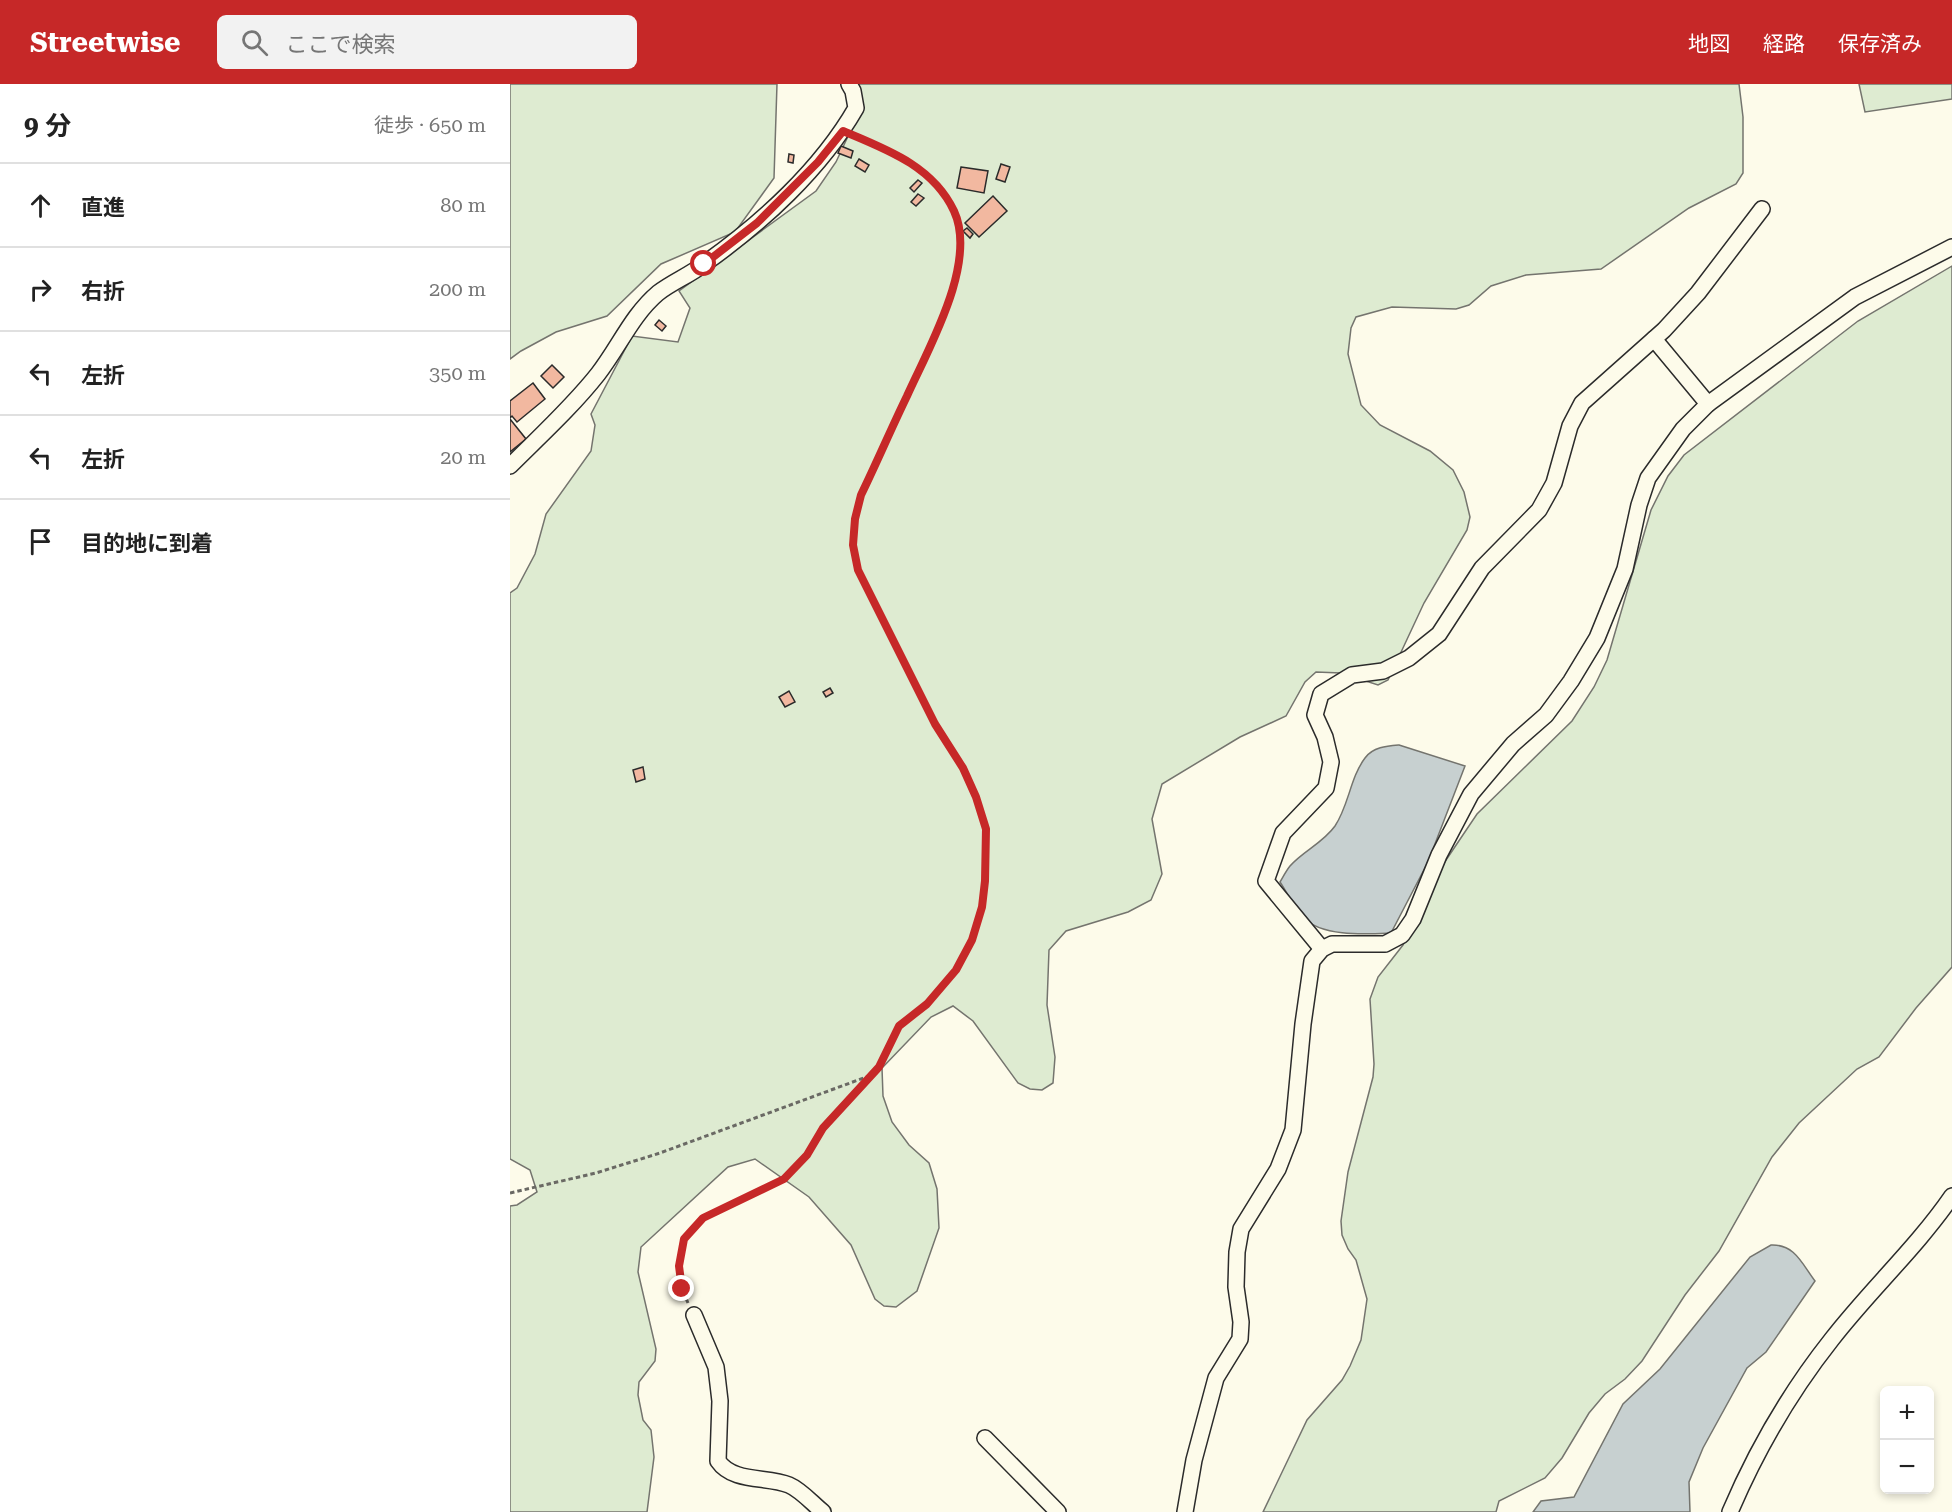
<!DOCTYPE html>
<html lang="ja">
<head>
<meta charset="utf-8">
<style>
  body { margin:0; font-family:"Roboto Serif","Noto Sans JP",serif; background:#f2f2f2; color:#222 }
  .controls { position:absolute; right:18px; bottom:18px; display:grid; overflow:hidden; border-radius:9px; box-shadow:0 3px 9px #0003 }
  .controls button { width:54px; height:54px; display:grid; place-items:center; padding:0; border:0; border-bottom:2px solid #e0e0e0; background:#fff; color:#222; font:30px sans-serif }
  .stop { position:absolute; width:18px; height:18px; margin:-14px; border:4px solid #c62828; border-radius:50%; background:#fff }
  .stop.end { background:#c62828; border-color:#fff; box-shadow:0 2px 6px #0008 }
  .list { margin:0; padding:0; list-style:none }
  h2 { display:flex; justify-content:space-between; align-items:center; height:78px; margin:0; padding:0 24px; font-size:26px }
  h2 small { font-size:20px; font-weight:400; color:#767676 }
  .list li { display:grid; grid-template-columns:39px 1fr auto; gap:18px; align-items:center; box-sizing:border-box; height:84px; padding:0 24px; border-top:2px solid #e0e0e0 }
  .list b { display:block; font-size:22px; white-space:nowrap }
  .list em { font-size:20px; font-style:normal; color:#767676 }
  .icon { flex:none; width:33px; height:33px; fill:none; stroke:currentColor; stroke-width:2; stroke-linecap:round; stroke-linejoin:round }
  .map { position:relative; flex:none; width:1442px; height:1428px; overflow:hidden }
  header { display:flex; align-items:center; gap:36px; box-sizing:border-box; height:84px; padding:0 30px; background:#c62828; color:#fff }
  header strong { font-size:28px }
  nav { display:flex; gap:33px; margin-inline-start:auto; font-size:21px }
  .search { width:420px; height:54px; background:#f2f2f2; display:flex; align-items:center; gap:15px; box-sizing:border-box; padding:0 21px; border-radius:9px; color:#767676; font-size:22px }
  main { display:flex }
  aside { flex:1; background:#fff }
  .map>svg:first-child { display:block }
</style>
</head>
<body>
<header>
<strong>Streetwise</strong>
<div class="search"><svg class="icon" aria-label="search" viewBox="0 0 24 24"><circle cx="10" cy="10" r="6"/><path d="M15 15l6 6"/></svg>ここで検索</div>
<nav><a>地図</a><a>経路</a><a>保存済み</a></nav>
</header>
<main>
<aside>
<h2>9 分<small>徒歩 · 650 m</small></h2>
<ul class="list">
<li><svg class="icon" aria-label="ahead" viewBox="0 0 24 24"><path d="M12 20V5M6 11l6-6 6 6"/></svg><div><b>直進</b></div><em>80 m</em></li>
<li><svg class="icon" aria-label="right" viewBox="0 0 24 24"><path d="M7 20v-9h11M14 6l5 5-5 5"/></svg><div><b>右折</b></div><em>200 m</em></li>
<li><svg class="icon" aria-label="left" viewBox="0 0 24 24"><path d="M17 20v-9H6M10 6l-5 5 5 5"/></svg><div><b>左折</b></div><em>350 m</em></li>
<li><svg class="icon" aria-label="left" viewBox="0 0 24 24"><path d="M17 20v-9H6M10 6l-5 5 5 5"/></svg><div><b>左折</b></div><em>20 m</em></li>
<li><svg class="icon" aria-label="arrive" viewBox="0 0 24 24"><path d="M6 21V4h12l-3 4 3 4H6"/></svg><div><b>目的地に到着</b></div></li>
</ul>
</aside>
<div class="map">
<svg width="1442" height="1428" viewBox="0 0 1442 1428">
  <rect width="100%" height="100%" fill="#fdfbea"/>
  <g fill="#deebd1" stroke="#74746e" stroke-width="1.5">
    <path d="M0 0H267L264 94 225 148 151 180 97 232 46 248 11 267 0 275Z"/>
    <path d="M331 0H1229L1233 33V89L1226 100 1179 124 1091 185 1016 191 981 202 959 221 946 225 882 223 846 233 841 244 838 270 851 321 870 341 920 367 943 386 954 408 960 433 957 446 914 519 878 596 868 601 831 589 806 588 795 598 776 632 730 653 652 700 642 735 652 790 641 816 618 828 556 847 539 866 537 921 545 973 543 999 532 1006 520 1005 508 999 463 937 443 922 421 933 372 984 373 1012 382 1038 399 1061 419 1079 427 1105 429 1144 407 1207 386 1223 374 1222 365 1215 341 1161 299 1113 245 1075 218 1083 131 1163 128 1188 146 1265 145 1277 129 1298 128 1311 133 1336 141 1346 144 1373 137 1428H0V1122L7 1121 27 1108 20 1086 0 1075V509L7 504 25 470 36 430 81 367 85 341 81 330 122 252 168 258 180 224 169 207 306 107 326 78 346 35 345 23Z"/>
    <path d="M1349 0H1442V15L1355 28Z"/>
    <path d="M1442 182V883L1406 924 1369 973 1347 985 1289 1039 1262 1073 1209 1167 1175 1211 1132 1277 1115 1295 1095 1310 1079 1329 1052 1374 1035 1394 989 1417 986 1428H753L797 1336 832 1296 840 1282 851 1256 857 1215 846 1176 838 1165 832 1151 831 1137 838 1088 863 993 864 980 860 915 868 893 893 861 932 782 967 730 1062 637 1084 603 1097 576 1141 426 1158 392 1174 371 1348 237Z"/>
  </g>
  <g fill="#c7d0d0" stroke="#74746e" stroke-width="1.5">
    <path d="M889 661 955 682 918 778 881 849C856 850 812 853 794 834 784 824 778 810 770 798 773 793 776 787 780 782 793 767 813 759 825 742 839 721 840 694 855 674 863 663 877 662 889 661Z"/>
    <path d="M1261 1161C1285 1160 1292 1180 1305 1197L1256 1268 1237 1284 1193 1364 1179 1398 1180 1428H1023L1031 1417 1064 1413 1113 1320 1150 1285 1240 1173Z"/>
  </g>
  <g fill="#f2b8a0" stroke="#2b2b2b" stroke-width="1.5">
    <path d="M331 62 343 67 341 74 328 69Z"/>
    <path d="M279 70 284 71 283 79 278 78Z"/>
    <path d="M349 75 359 81 355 88 345 82Z"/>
    <path d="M491 80 500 83 495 98 486 95Z"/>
    <path d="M451 83 478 87 474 109 447 104Z"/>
    <path d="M408 96 412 99 404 108 400 104Z"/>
    <path d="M408 110 414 114 406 122 401 118Z"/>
    <path d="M483 112 497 127 469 153 455 139Z"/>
    <path d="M457 144 463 150 460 154 453 147Z"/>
    <path d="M149 236 156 242 152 247 145 241Z"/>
    <path d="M42 281 54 293 43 304 31 292Z"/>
    <path d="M23 299 35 315 7 338 2 332 0 334V317Z"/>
    <path d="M0 335 16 355 0 368Z"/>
    <path d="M320 604 323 609 316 613 313 608Z"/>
    <path d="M279 607 285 618 275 623 269 613Z"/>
    <path d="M133 683 135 695 126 698 123 686Z"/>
  </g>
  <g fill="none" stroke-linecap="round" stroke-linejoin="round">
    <g stroke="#2b2b2b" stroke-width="18">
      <g id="street">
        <path d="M1144 255 1198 320"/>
        <path d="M0 382C30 352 62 323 88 290 109 263 122 231 148 209 162 198 180 191 194 180 252 139 311 85 346 24L343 7 339 0"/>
        <path d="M812 865 756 797 773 749 816 704 821 678 815 653 805 631 811 610 842 591 873 587 899 574 929 550 972 484 1029 426 1044 399 1060 342 1072 319 1154 246 1188 209 1252 125"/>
        <path d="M184 1231 206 1283 210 1317 208 1377C223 1399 257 1392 279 1401 291 1406 303 1420 313 1428"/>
        <path d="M475 1354 548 1428"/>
        <path d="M675 1428 684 1376 706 1294 730 1255 731 1238 726 1203 727 1168 731 1145 768 1085 783 1046 793 940 802 877 812 865 822 860H875L892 851 903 835 929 771 961 710 1003 660 1036 631 1061 597 1087 554 1115 485 1129 421 1138 394 1173 345 1198 320 1345 213 1442 163"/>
        <path d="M1220 1428C1246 1367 1280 1308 1322 1255 1360 1206 1407 1163 1442 1112"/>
      </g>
    </g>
    <g stroke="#6a6964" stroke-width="3" stroke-dasharray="4.5 3" stroke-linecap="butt">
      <path d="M0 1109 86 1089 150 1069 359 992"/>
      <path d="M178 1219 172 1205 169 1182 174 1155 193 1134 219 1120 274 1095 297 1071 313 1044 369 983 389 942 417 920 446 886 462 856 472 823 475 797 476 745 466 713 453 684 425 640 348 486 343 461 345 435 351 411C372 369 390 325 410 283 448 201 485 127 387 70 374 62 359 58 345 52"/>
    </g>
    <use href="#street" stroke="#fdfbea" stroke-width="15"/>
  </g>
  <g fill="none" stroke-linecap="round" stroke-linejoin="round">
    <path stroke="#c62828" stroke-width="8" d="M172 1205 169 1182 174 1155 193 1134 274 1095 297 1071 313 1044 369 983 389 942 417 920 446 886 462 856 472 823 475 797 476 745 466 713 453 684 425 640 348 486 343 461 345 435 351 411C367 378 381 345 397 312 418 265 468 179 444 127 423 82 376 65 333 47L308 78 247 139 194 180"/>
  </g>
</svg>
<div class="controls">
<button>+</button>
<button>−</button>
</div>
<div class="stop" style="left:194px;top:180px"></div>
<div class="stop end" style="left:172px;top:1205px"></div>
</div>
</main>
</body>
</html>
